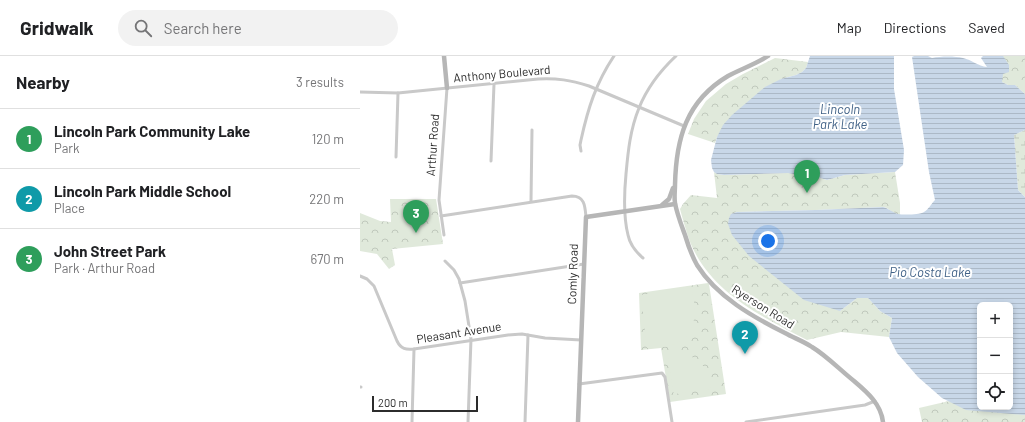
<!DOCTYPE html>
<html lang="en">
<head>
<meta charset="utf-8">
<style>
  body { margin:0; font-family:Barlow,sans-serif; background:#f2f2f2; color:#202124 }
  .controls { position:absolute; right:12px; bottom:12px; display:grid; overflow:hidden; border-radius:6px; box-shadow:0 2px 6px #0003 }
  .controls button { width:36px; height:36px; display:grid; place-items:center; padding:0; border:0; border-bottom:1px solid #e0e0e0; background:#fff; color:#202124; font:20px sans-serif }
  .scale { position:absolute; left:12px; bottom:10px; width:106px; box-sizing:border-box; padding-left:4px; border:2px solid #2c2c2c; border-top:0; font-size:11px; line-height:14px; white-space:nowrap; color:#2c2c2c; -webkit-text-stroke:3px #fff; paint-order:stroke }
  .you { position:absolute; left:408px; top:185px; width:14px; height:14px; margin:-10px; border:3px solid #fff; border-radius:50%; background:#1a73e8; box-shadow:0 0 0 6px #1a73e833 }
  .badge { display:grid; place-items:center; width:26px; height:26px; border-radius:50%; background:#d7453a; color:#fff; font-size:13px; font-weight:700 }
  .pin { position:absolute; translate:-50% -33px; filter:drop-shadow(0 1px 2px #0008) }
  .pin::after { content:''; position:absolute; top:21px; width:14px; height:12px; background:inherit; clip-path:polygon(0 0,100% 0,50% 100%) }
  .list { margin:0; padding:0; list-style:none }
  h2 { display:flex; justify-content:space-between; align-items:center; height:52px; margin:0; padding:0 16px; font-size:17px }
  h2 small { font-size:13px; font-weight:400; color:#757577 }
  .list li { display:grid; grid-template-columns:26px 1fr auto; gap:12px; align-items:center; box-sizing:border-box; height:60px; padding:0 16px; border-top:1px solid #e0e0e0 }
  .list b { display:block; font-size:15px; white-space:nowrap }
  .list p { margin:0; font-size:13px; white-space:nowrap; color:#757577 }
  .list em { font-size:13px; font-style:normal; color:#757577 }
  .icon { flex:none; width:22px; height:22px; fill:none; stroke:currentColor; stroke-width:2; stroke-linecap:round; stroke-linejoin:round }
  .map { position:relative; flex:none; width:665px; height:366px; overflow:hidden }
  header { display:flex; align-items:center; gap:24px; box-sizing:border-box; height:56px; padding:0 20px; background:#fff; border-bottom:1px solid #e0e0e0 }
  header strong { font-size:19px }
  nav { display:flex; gap:22px; margin-inline-start:auto; font-size:14px }
  .search { width:280px; height:36px; background:#f2f2f2; display:flex; align-items:center; gap:10px; box-sizing:border-box; padding:0 14px; border-radius:22px; color:#757577; font-size:15px }
  main { display:flex }
  aside { flex:1; background:#fff }
  .map>svg:first-child { display:block }
</style>
</head>
<body>
<header>
<strong>Gridwalk</strong>
<div class="search"><svg class="icon" aria-label="search" viewBox="0 0 24 24"><circle cx="10" cy="10" r="6"/><path d="M15 15l6 6"/></svg>Search here</div>
<nav><a>Map</a><a>Directions</a><a>Saved</a></nav>
</header>
<main>
<aside>
<h2>Nearby<small>3 results</small></h2>
<ul class="list">
<li><span class="badge" style="background:#2e9e5b">1</span><div><b>Lincoln Park Community Lake</b><p>Park</p></div><em>120 m</em></li>
<li><span class="badge" style="background:#0f9aa8">2</span><div><b>Lincoln Park Middle School</b><p>Place</p></div><em>220 m</em></li>
<li><span class="badge" style="background:#2e9e5b">3</span><div><b>John Street Park</b><p>Park · Arthur Road</p></div><em>670 m</em></li>
</ul>
</aside>
<div class="map">
<svg width="665" height="366" viewBox="0 0 665 366">
  <defs>
    <pattern id="forest-crowns" width="20" height="18" patternUnits="userSpaceOnUse"><rect width="20" height="18" fill="#e0e9db"/><path d="M2 6a3 3 0 1 1 6 0M12 15a3 3 0 1 1 6 0" fill="none" stroke="#c0c8bc"/></pattern>
    <pattern id="wetland-marsh" width="20" height="14" patternUnits="userSpaceOnUse"><rect width="20" height="14" fill="#e0e9db"/><path d="M1 5h8M5 5V1M11 12h8M15 12V8" fill="none" stroke="#c0c8bc"/></pattern>
    <pattern id="water-rules" width="6" height="5" patternUnits="userSpaceOnUse"><rect width="6" height="5" fill="#c8d7e8"/><path d="M0 2.5h6" fill="none" stroke="#acb9c7"/></pattern>
  </defs>
  <rect width="100%" height="100%" fill="#fff"/>
  <g fill="url(#forest-crowns)">
    <path d="M642 0H665V38L655 29H648L642 26Z"/>
    <path d="M415 2 448 6 446 12 442 16 436 19 421 23 357 81 355 87 328 78 334 63 346 45 366 28 383 18Z"/>
    <path d="M354 116 357 118 364 119 428 117 450 121H457L467 124 485 119 535 116 540 147V159L532 156 527 152 523 151 456 154 377 156 371 158 480 255 497 242H508L520 255 532 262 529 281 481 276 447 284C401 260 351 237 330 186 326 175 323 164 320 153L323 148 331 139 357 142Z"/>
    <path d="M30 143H76L83 188 32 193 35 209 29 213 17 198 0 195V157L20 165 31 166Z"/>
    <path d="M348 227 349 228 366 338 310 346 301 292 281 294 279 237Z"/>
    <path d="M665 343V366H562L559 352 589 345 620 344V351H650Z"/>
  </g>
  <path fill="url(#wetland-marsh)" d="M665 74V141L658 134 654 79Z"/>
  <g fill="#e0e9db">
    <path d="M38 153C55 153 65 162 67 179L40 181Z"/>
    <path d="M331 230C336 251 340 277 315 288 307 292 296 291 287 292L281 239Z"/>
    <path d="M314 299H328L340 305 347 316 350 326 351 333 315 338 313 336 308 301Z"/>
  </g>
  <g fill="url(#water-rules)" fill-rule="evenodd">
    <path d="M450 0H534V33L544 94 543 109 535 116 485 119 467 124 457 121H450L428 117 364 119 357 118 354 116 352 112 351 104 357 81 363 69 372 59 405 31 421 23 436 19 442 16 446 12Z"/>
    <path d="M554 0H568L572 2C581 0 595 0 603 2 612 4 618 10 627 11L621 2 623 0H643L649 9V16L643 18 642 26 648 29H655L665 38V74L654 79 658 134 665 141V359L606 354 582 342 558 321 537 297 529 281 532 262 520 255 508 242H497L480 255 444 244 389 200 372 179 368 168 369 162 371 158 377 156 456 154 523 151C528 152 532 156 538 158 543 159 559 159 564 156 568 154 572 147 575 144L569 116 552 1ZM620 249H650V351H620Z"/>
  </g>
  <g fill="none" stroke-linecap="round" stroke-linejoin="round">
    <g stroke="#c9c9c9" stroke-width="3">
      <path d="M0 36 38 37 178 23C197 22 210 24 229 30L324 70"/>
      <path d="M221 95 220 89 221 84C228 52 236 27 254 0"/>
      <path d="M36 101 38 37"/>
      <path d="M131 105 134 28"/>
      <path d="M171 145 172 74"/>
      <path d="M81 160 212 140C225 140 225 151 226 161"/>
      <path d="M84 179 79 144 87 32"/>
      <path d="M283 202C276 196 270 189 268 179 263 159 264 139 266 118 268 96 270 74 279 52 287 32 300 15 316 0"/>
      <path d="M85 205 94 214 99 223 105 245 111 283 108 366"/>
      <path d="M0 220 7 223 14 230 37 285C41 293 46 294 54 293L148 279 162 278 185 282 221 284"/>
      <path d="M100 227 224 208"/>
      <path d="M219 328 302 317 305 321 312 366"/>
      <path d="M0 331H1"/>
      <path d="M52 366 54 293"/>
      <path d="M165 366 168 279"/>
      <path d="M386 366 505 349 515 345"/>
    </g>
    <g stroke="#b6b6b6" stroke-width="4.5">
      <path d="M84 0 87 32"/>
      <path d="M408 0C396 8 381 13 368 20 326 45 316 83 315 129 315 135 314 141 315 147 317 158 321 168 325 179 328 189 332 200 337 209 357 241 393 261 425 277 434 282 443 285 452 291 467 300 480 314 494 325 507 336 521 348 523 366"/>
      <path d="M302 149 309 143 313 132"/>
      <path d="M218 366 226 161 315 148"/>
    </g>
  </g>
  <g text-anchor="middle" stroke-width="4" stroke-linejoin="round" paint-order="stroke">
    <g font-size="12" fill="#2c2c2c" stroke="#fff">
      <text transform="translate(142 18) rotate(-5)" y="4">Anthony Boulevard</text>
      <text transform="translate(73 89) rotate(-86)" y="4">Arthur Road</text>
      <text transform="translate(213 218) rotate(-88)" y="4">Comly Road</text>
      <text transform="translate(403 251) rotate(32)" y="4">Ryerson Road</text>
      <text transform="translate(99 277) rotate(-9)" y="4">Pleasant Avenue</text>
    </g>
    <g font-size="13" font-style="italic" fill="#416287" stroke="#fff">
      <text x="480" y="58">Lincoln<tspan x="480" dy="15">Park Lake</tspan></text>
      <text x="570" y="221">Pio Costa Lake</text>
    </g>
  </g>
</svg>
<div class="controls">
<button>+</button>
<button>−</button>
<button><svg class="icon" aria-label="locate" viewBox="0 0 24 24"><circle cx="12" cy="12" r="6"/><path d="M12 2v4M12 18v4M2 12h4M18 12h4"/></svg></button>
</div>
<div class="scale">200 m</div>
<div class="you"></div>
<div class="pin badge" style="left:447px;top:137px;background:#2e9e5b">1</div>
<div class="pin badge" style="left:385px;top:298px;background:#0f9aa8">2</div>
<div class="pin badge" style="left:56px;top:177px;background:#2e9e5b">3</div>
</div>
</main>
</body>
</html>
